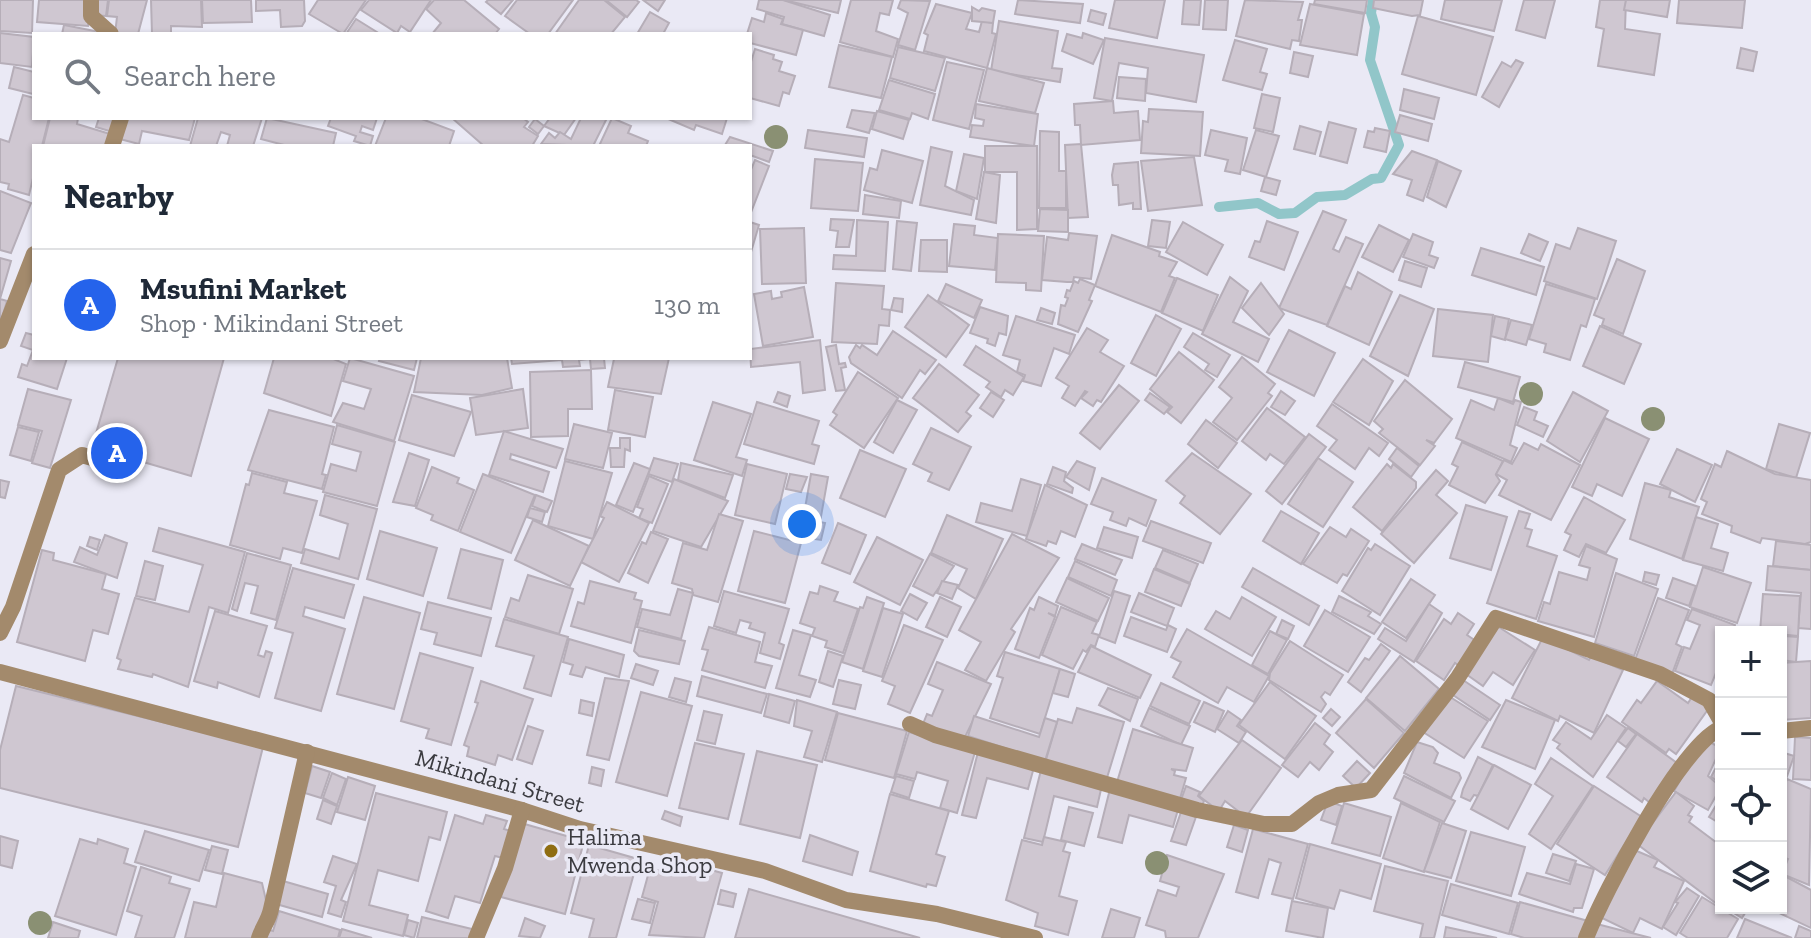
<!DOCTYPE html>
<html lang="en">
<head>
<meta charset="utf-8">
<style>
  body { margin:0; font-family:"Zilla Slab",serif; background:#f2f2f3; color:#1f2937 }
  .controls { position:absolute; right:24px; bottom:24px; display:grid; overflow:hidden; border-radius:0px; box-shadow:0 2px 6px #0004 }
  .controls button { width:72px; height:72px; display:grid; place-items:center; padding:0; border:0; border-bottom:2px solid #e0e1e3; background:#fff; color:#1f2937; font:40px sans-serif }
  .you { position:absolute; left:802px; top:524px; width:28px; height:28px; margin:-20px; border:6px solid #fff; border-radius:50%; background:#1a73e8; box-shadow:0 0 0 12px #1a73e833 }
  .badge { display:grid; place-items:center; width:52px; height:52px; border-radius:50%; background:#2563eb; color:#fff; font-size:26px; font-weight:700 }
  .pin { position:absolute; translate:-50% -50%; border:4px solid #fff; box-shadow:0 2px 8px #0006 }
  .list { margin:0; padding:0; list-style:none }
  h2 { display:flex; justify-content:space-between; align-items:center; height:104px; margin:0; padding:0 32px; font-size:34px }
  h2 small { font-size:26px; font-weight:400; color:#747a83 }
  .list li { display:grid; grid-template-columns:52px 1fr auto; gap:24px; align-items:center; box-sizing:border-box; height:112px; padding:0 32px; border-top:2px solid #e0e1e3 }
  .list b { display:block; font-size:30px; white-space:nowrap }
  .list p { margin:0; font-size:26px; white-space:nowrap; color:#747a83 }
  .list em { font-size:26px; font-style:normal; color:#747a83 }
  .icon { flex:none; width:44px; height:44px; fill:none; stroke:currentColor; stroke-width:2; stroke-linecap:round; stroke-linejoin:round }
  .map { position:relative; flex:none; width:1811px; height:938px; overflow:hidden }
  .search { position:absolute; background:#fff; box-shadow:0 2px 6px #0004; left:32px; top:32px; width:720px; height:88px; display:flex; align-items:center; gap:20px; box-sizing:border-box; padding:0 28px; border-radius:0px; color:#747a83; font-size:30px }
  .panel { position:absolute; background:#fff; box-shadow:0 2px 6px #0004; left:32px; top:144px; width:720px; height:216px; border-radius:0px }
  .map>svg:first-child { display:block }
</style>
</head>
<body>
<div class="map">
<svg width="1811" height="938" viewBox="0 0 1811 938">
  <rect width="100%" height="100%" fill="#eae9f5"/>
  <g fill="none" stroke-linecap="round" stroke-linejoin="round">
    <path stroke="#91c6c9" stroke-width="10" d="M1219 207 1258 203 1279 214 1295 213 1317 197 1345 195 1372 179 1381 178 1399 145 1370 60 1375 27 1371 13 1373 0"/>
  </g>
  <g fill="#cfc7d1" stroke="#b6aeb8" stroke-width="2">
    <path d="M0 0H33L32 33 0 31Z"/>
    <path d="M39 0H91L88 26 37 22Z"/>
    <path d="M93 0H108L106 16 91 15Z"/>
    <path d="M109 0H147L138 34H115L117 17 107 16Z"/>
    <path d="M151 0H201L202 27 171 26V34H152Z"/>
    <path d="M202 0H251L252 22 203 23Z"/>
    <path d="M256 0H304L305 21 302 26 281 27 280 10 256 11Z"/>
    <path d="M318 0H366L343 34 309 14Z"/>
    <path d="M369 0H431L410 32 401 26 397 33 361 10Z"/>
    <path d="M434 0H464L499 29 495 34H432L441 23 426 9Z"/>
    <path d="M488 0H513L501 14 486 2Z"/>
    <path d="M517 0H573L548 34H530L505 16Z"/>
    <path d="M579 0H604L625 17 611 34H555Z"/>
    <path d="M606 0H636L639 2 627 17Z"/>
    <path d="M643 0H665L658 11Z"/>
    <path d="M759 0H783L830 15 824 36 782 24 784 17 757 9Z"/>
    <path d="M784 0H841L838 13Z"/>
    <path d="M851 0H893L889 15 880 13 876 31 898 39 893 57 840 42Z"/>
    <path d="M901 0 930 1 915 50 898 45 908 13 898 8Z"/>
    <path d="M1018 0 1083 4 1080 23 1015 14Z"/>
    <path d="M1115 0H1165L1157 38 1109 28Z"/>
    <path d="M1184 0H1201L1199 25 1182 24Z"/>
    <path d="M1205 0H1228L1226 30 1203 29Z"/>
    <path d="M1245 0 1303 2 1298 20H1302L1299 41 1292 40 1290 49 1236 36Z"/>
    <path d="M1315 0H1367L1365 13 1314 4Z"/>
    <path d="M1374 0H1423L1420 15 1412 16 1373 8Z"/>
    <path d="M1445 0H1502L1494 31 1441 19Z"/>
    <path d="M1524 0H1555L1545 38 1516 30Z"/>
    <path d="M1600 0H1626L1625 29 1660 34 1654 75 1598 66 1604 29 1596 27Z"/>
    <path d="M1626 0H1670L1667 17 1624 10Z"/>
    <path d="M1679 0H1745L1742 28 1677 23Z"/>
    <path d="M936 4 972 13 966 29 979 32 982 21 993 23 992 33 996 34 987 68 924 51 928 35 924 33Z"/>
    <path d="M1310 4 1364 14 1357 55 1300 45Z"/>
    <path d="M972 7 979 11 982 8 995 11 993 23 972 21Z"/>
    <path d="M1091 10 1106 14 1103 25 1088 21Z"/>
    <path d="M650 12 669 23 663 34H637Z"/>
    <path d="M766 13 783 19 781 24 803 30 796 55 750 43 747 34 752 18 764 22Z"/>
    <path d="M1418 16 1493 37 1476 95 1402 74Z"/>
    <path d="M356 19 380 34H346Z"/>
    <path d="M999 21 1058 31 1052 68 1062 69 1060 82 991 71Z"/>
    <path d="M64 25 110 34H62Z"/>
    <path d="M0 33 34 37 32 67 0 63Z"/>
    <path d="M1083 33 1104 40 1093 64 1062 51 1067 34 1082 38Z"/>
    <path d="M1105 38 1204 55 1196 102 1146 93 1148 68 1119 63 1112 101 1094 98Z"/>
    <path d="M1235 40 1267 49 1260 72 1267 74 1262 90 1223 80Z"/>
    <path d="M839 45 892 57 881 98 829 87Z"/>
    <path d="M898 47 945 58 935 91 890 78Z"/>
    <path d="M1741 48 1757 52 1753 71 1737 68Z"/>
    <path d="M755 49 774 55 773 59 782 62 779 71 795 76 789 94 783 92 779 106 750 98V65Z"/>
    <path d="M1294 52 1313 56 1308 77 1290 73Z"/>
    <path d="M1516 60 1523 63 1499 107 1482 97 1502 62 1511 67Z"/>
    <path d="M947 62 984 70 969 129 933 120Z"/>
    <path d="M14 67 34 72 33 94 9 88Z"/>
    <path d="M987 68 1044 83 1035 113 979 101Z"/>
    <path d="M1119 77 1146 79 1145 101 1117 98Z"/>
    <path d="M889 80 935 94 928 119 912 113 910 119 879 110Z"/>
    <path d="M1404 89 1439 98 1434 119 1400 110Z"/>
    <path d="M1262 94 1280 98 1273 132 1254 128Z"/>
    <path d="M23 95 34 98V118H49L42 146H34V174L29 195 8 189 9 184 0 182V139L9 142Z"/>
    <path d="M1113 101 1114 113 1138 111 1140 140 1081 145 1080 125H1075L1074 104Z"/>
    <path d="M976 104 1038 114 1034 146 970 137 972 125 983 126 984 120 975 118Z"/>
    <path d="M1149 109 1203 112 1200 156 1141 153 1143 121 1148 122Z"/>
    <path d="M852 110 875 113 869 133 847 127Z"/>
    <path d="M877 111 909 120 903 139 872 129Z"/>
    <path d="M1400 115 1432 124 1428 141 1395 132Z"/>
    <path d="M50 118H78L77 124 110 134 107 146H43Z"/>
    <path d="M99 118H120L116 133 96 127Z"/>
    <path d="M122 118H195L189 140 142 131 139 144 116 138Z"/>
    <path d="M198 118H262L253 146H227L230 135 221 132 216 146H190Z"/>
    <path d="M267 118 336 133 333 146H288L261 139Z"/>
    <path d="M331 118H377L373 130 362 126 360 132 373 136 370 146 354 141 356 136 328 126Z"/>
    <path d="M386 118H419L454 131 449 146H375Z"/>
    <path d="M452 118H523L528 122 524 127 538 136 532 146H484Z"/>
    <path d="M550 118H576L564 135 544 126Z"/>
    <path d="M581 118H607L593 146 541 144 549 133 555 138 560 132 571 139Z"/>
    <path d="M612 118 631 126 628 133 648 141 646 146H599Z"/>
    <path d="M666 118H727L722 134 696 125 694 130Z"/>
    <path d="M535 119 544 126 538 134 529 127Z"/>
    <path d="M1329 122 1356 129 1347 163 1320 156Z"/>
    <path d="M1300 126 1321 132 1315 154 1294 149Z"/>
    <path d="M1375 128 1390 131 1386 152 1364 147 1368 131 1374 132Z"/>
    <path d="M808 130 867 138 864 157 805 148Z"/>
    <path d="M1211 130 1247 138 1240 174 1225 171 1228 160 1205 155Z"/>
    <path d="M1256 130 1279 136 1266 177 1243 170Z"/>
    <path d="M1040 131 1059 132V171H1066V208H1039Z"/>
    <path d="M730 137 773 151 769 162 750 155V146L725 145Z"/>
    <path d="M1081 144 1088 217 1068 218 1065 145Z"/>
    <path d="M985 146H1037V229L1017 230V172H985Z"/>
    <path d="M931 147 952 152 945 186 974 200 971 215 920 205Z"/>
    <path d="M882 150 923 161 912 203 864 190 870 168 877 170Z"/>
    <path d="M1412 151 1437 160 1423 201 1407 195 1412 180 1393 174Z"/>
    <path d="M964 154 984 158 977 199 956 191Z"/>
    <path d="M1194 157 1202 205 1148 211 1141 161Z"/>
    <path d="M815 159 863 163 858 211 811 208Z"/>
    <path d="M755 160 769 166 750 215V172Z"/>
    <path d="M1438 161 1461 171 1446 207 1427 197Z"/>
    <path d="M1138 162 1141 209H1133V203L1119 205 1118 185H1113L1112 175 1114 164Z"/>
    <path d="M984 172 1000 175 996 223 976 219Z"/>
    <path d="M1265 177 1280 181 1276 195 1261 191Z"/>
    <path d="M0 191 31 203 11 253 0 250Z"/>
    <path d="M865 195 901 201 899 218 863 214Z"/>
    <path d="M1040 209 1068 210V232L1038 231Z"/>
    <path d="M1323 211 1346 220 1333 249 1339 252 1346 237 1363 244 1327 325 1279 308Z"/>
    <path d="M831 219 854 220 849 247H836L838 231 830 230Z"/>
    <path d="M857 220 888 222 885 271 833 269 834 255 856 256Z"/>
    <path d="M1152 220 1170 222 1166 248 1148 246Z"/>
    <path d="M897 221 917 223 911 271 893 269Z"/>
    <path d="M1267 221 1298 232 1284 270 1249 257 1255 241 1260 242Z"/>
    <path d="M750 222 759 225 751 252H750Z"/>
    <path d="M1183 222 1223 245 1207 275 1166 252Z"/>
    <path d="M954 224 975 226 974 235 998 238 995 270 949 266Z"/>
    <path d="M1379 225 1409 240 1393 272 1362 257Z"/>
    <path d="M804 228 806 283 762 284 760 229Z"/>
    <path d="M1578 228 1616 241 1597 299 1544 281 1556 244 1570 249Z"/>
    <path d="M1069 233 1097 236 1091 279 1074 277 1073 282H1067L1042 280 1047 237 1068 240Z"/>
    <path d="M998 234 1044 236 1041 291 1026 290V283L996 282Z"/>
    <path d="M1413 234 1433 242 1429 255 1438 258 1434 268 1403 257Z"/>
    <path d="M1529 234 1548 242 1540 261 1521 253Z"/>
    <path d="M1112 235 1160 252 1159 256 1177 262 1169 276 1175 278 1161 312 1095 286Z"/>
    <path d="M921 240H947V272L919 271Z"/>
    <path d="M1481 248 1544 267 1536 295 1472 275Z"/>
    <path d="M0 258 11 261 0 299 7 301 1 321H0Z"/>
    <path d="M1617 259 1645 271 1623 334 1602 325 1604 319 1594 315Z"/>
    <path d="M1405 261 1427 268 1421 287 1399 280Z"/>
    <path d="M1358 272 1392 292 1369 345 1327 326 1345 286 1351 289Z"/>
    <path d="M1230 277 1248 291 1233 322 1269 339 1258 362 1202 334Z"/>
    <path d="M1177 278 1218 295 1203 331 1162 313Z"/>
    <path d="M1080 279 1095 285 1089 300 1092 301 1078 332 1058 324 1061 305 1065 306 1068 298 1065 297 1067 290 1070 291 1074 281 1078 283Z"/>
    <path d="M836 283 884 286 882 309 890 310 889 326 879 325 877 344 832 342Z"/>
    <path d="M1261 283 1284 314 1269 335 1242 308Z"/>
    <path d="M946 284 982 300 974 318 938 301Z"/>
    <path d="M1546 284 1595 299 1586 327 1581 325 1570 360 1544 352 1546 344 1529 339Z"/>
    <path d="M804 287 813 337 763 346 754 294 771 291 772 299 782 297 781 292Z"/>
    <path d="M928 295 969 325 946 357 905 327Z"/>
    <path d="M1400 295 1434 309 1408 376 1370 356Z"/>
    <path d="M894 298 903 299 902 312 891 310Z"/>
    <path d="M980 307 1008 316 1006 335 999 333 995 346 987 343 988 339 970 333Z"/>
    <path d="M1041 308 1055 313 1052 324 1037 320Z"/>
    <path d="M1438 309 1493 315 1488 362 1433 356Z"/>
    <path d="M1156 315 1181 329 1156 376 1131 363Z"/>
    <path d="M1016 316 1075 335 1069 354 1054 348 1041 386 1023 381 1025 375 1017 372 1020 360 1003 355Z"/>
    <path d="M1495 316 1509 319 1505 340 1491 336Z"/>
    <path d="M1511 320 1532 325 1526 345 1505 339Z"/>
    <path d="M1600 326 1641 344 1624 384 1583 366Z"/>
    <path d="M1087 328 1108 340 1100 352 1124 366 1101 402 1097 400 1093 406 1081 398 1087 392 1085 391 1075 406 1062 398 1069 386 1056 378Z"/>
    <path d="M1289 330 1335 353 1314 396 1267 372Z"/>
    <path d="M893 331 936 360 925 374 920 370 902 398 851 363 849 357 856 345 860 348 862 345 877 355Z"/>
    <path d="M26 333 34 335V358H67L57 389 18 377 22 364 27 366 33 350 21 346Z"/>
    <path d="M1193 333 1230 355 1217 377 1205 370 1209 364 1184 347Z"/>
    <path d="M820 340 825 390 803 393 800 362 751 367 750 349Z"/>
    <path d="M836 345 839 364 845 363 846 367 841 368 845 390 836 391 826 347Z"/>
    <path d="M976 346 1024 377 1013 395 1005 390 1001 397 986 387 990 382 964 365Z"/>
    <path d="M1179 352 1214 380 1181 423 1167 412 1172 407 1150 389Z"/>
    <path d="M1242 357 1275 384 1268 393 1272 396 1237 440 1213 422 1232 398 1219 387Z"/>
    <path d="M118 358H224L191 476 92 447Z"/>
    <path d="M274 358H331L346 364 331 416 264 393Z"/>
    <path d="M350 358 414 376 394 441 333 422 343 403 364 409 371 389 343 381Z"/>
    <path d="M380 358H417L414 370 379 361Z"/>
    <path d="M421 358H507L512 388 482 395 414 392Z"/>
    <path d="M511 358H610H604L605 368 591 369 590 359 579 360 580 366 563 367 562 360 512 364Z"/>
    <path d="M624 358H669L661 394 608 387 614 359Z"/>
    <path d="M1363 359 1393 381 1369 425 1333 402Z"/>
    <path d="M1465 362 1520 377 1513 402 1458 387Z"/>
    <path d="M939 364 979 395 966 412 971 416 958 432 913 398Z"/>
    <path d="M591 370 592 409H568V436L531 437 530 372Z"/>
    <path d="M858 372 898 398 864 448 830 425 837 415 833 412Z"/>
    <path d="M1405 380 1452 419 1434 443 1426 440 1435 446 1420 465 1379 433 1383 429 1374 421Z"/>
    <path d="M1119 385 1139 401 1100 449 1080 433Z"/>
    <path d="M28 389 71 400 50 468 32 463 42 431 18 425Z"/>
    <path d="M523 389 528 428 476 435 470 398Z"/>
    <path d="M615 390 653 397 645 437 608 430Z"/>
    <path d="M1281 391 1295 401 1285 415 1271 407Z"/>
    <path d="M778 392 790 396 787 407 774 402Z"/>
    <path d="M991 392 1004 400 993 417 980 408Z"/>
    <path d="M1573 392 1608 411 1580 462 1547 441Z"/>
    <path d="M1150 393 1170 407 1164 414 1145 400Z"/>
    <path d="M412 395 471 412 454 456 399 440Z"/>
    <path d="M1498 398 1513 404 1515 400 1521 402 1510 445 1517 448 1511 462 1456 438 1471 400 1494 410Z"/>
    <path d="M897 400 917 410 893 453 874 442Z"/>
    <path d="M713 402 751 414 736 457 747 460 742 476 694 460Z"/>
    <path d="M757 402 819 421 812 444 819 446 814 464 744 444Z"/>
    <path d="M1332 404 1388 443 1379 456 1369 448 1355 469 1329 450 1337 440 1317 426Z"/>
    <path d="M1524 407 1537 412 1534 420 1548 426 1543 437 1517 425Z"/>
    <path d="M1267 408 1305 437 1284 464 1270 454 1266 460 1242 441Z"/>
    <path d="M269 410 334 427 322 474 326 475 322 489 248 470Z"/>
    <path d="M1605 418 1649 439 1622 496 1597 484 1592 496 1572 487Z"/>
    <path d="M1206 420 1237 443 1218 468 1188 444Z"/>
    <path d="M574 424 612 433 603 468 565 459Z"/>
    <path d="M1779 424 1810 433 1796 478 1766 469Z"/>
    <path d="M337 425 395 442 377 506 323 492 331 464 356 471 361 452 332 444Z"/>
    <path d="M18 427 39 432 31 461 10 455Z"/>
    <path d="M931 428 971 447 949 490 928 481 932 473 913 464Z"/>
    <path d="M504 431 563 449 556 468 511 454 510 459 549 472 543 492 489 475Z"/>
    <path d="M1309 434 1326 447 1282 504 1266 491Z"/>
    <path d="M620 438H630V451L625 449 624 467H611L610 448H620Z"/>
    <path d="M1462 442 1503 461 1496 475 1500 481 1485 503 1449 485 1458 467 1452 464Z"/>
    <path d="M1524 443 1538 450 1541 444 1580 465 1551 520 1499 495 1507 480 1496 474 1504 460 1512 464Z"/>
    <path d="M1397 448 1419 466 1411 477 1389 459Z"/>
    <path d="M1677 449 1712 465 1695 502 1660 484Z"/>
    <path d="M860 450 906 469 885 517 840 498Z"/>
    <path d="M1727 451 1775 474 1811 480V542L1805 544 1762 538 1760 543 1731 532 1732 526 1702 514 1707 502 1701 499 1715 464 1721 467Z"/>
    <path d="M409 453 429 460 415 506 393 502Z"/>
    <path d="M1192 453 1251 494 1220 534 1180 503 1185 496 1166 481Z"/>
    <path d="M654 458 678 464 672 482 648 474Z"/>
    <path d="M1318 458 1353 482 1323 527 1288 504Z"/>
    <path d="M565 461 612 473 593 539 548 526Z"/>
    <path d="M1077 461 1095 468 1089 490 1066 477Z"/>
    <path d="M634 463 650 469 633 512 616 505Z"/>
    <path d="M681 463 733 475 725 498 678 480Z"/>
    <path d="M747 464 787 474 775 524 735 515Z"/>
    <path d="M1387 464 1391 468 1393 464 1416 482V488L1382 531 1353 507Z"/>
    <path d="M432 467 459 478 457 483 474 490 458 531 431 520 433 515 416 508Z"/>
    <path d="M1053 467 1066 472 1064 481 1073 488 1072 493 1047 484Z"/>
    <path d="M1436 470 1448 481 1436 495 1457 513 1414 563 1381 534Z"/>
    <path d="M252 473 287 482 284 493 317 501 302 553 283 548 280 559 230 545 246 484 249 485Z"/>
    <path d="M483 474 535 495 511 553 460 532Z"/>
    <path d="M790 474 807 477 801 492 786 489Z"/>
    <path d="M811 474 828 477 820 522 825 523 821 540 800 537Z"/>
    <path d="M649 476 668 484 652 523 639 518 643 509 637 507Z"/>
    <path d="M1102 478 1156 500 1146 526 1129 518 1126 526 1110 520 1113 512 1091 504Z"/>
    <path d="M674 479 728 501 701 547 653 531Z"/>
    <path d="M1021 479 1041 485 1027 536 976 522 981 503 1012 511Z"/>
    <path d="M0 480 9 482 5 498 0 497Z"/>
    <path d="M1645 483 1671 490 1669 497 1699 507 1682 559 1630 539Z"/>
    <path d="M1045 485 1087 505 1075 537 1061 531 1056 544 1048 541 1046 546 1026 539Z"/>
    <path d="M325 495 377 509 358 579 301 563 305 549 339 559 348 524 320 515Z"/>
    <path d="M536 495 552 501 547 512 532 506Z"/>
    <path d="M1584 497 1625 520 1606 553 1586 544 1579 557 1564 550 1571 535 1565 532Z"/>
    <path d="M607 502 649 523 619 582 581 562 604 518 600 516Z"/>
    <path d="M1466 505 1507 517 1491 570 1450 558Z"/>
    <path d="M530 508 545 512 542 522 527 517Z"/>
    <path d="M1281 511 1319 533 1301 564 1263 541Z"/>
    <path d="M1519 511 1530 514 1525 528 1532 530 1527 546 1557 556 1536 619 1487 603Z"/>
    <path d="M719 514 743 521 718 602 693 595 692 589 672 583 683 543 707 550Z"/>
    <path d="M947 515 1003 539 976 599 958 588 967 569 931 553Z"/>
    <path d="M1696 517 1718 524 1711 548 1728 553 1723 571 1683 560Z"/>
    <path d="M533 520 589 546 570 586 515 560Z"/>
    <path d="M1151 521 1211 543 1203 563 1143 541Z"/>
    <path d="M838 523 866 535 850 574 822 563Z"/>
    <path d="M1104 527 1138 537 1132 558 1097 548Z"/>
    <path d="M1330 527 1346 537 1351 529 1369 541 1347 576 1343 574 1337 583 1303 564Z"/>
    <path d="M159 528 245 552 228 613 209 607 188 687 153 674 152 677 118 669 121 660 117 658 135 598 189 612 203 565 153 551Z"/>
    <path d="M380 531 437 548 423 596 367 579Z"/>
    <path d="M754 531 801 543 785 603 738 591Z"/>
    <path d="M651 532 668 539 648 583 628 573 642 542 646 544Z"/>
    <path d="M1012 534 1059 558 1011 629 1015 632 986 681 965 670 981 642 959 630Z"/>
    <path d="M105 535 127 543 117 578 74 562 80 547 97 555Z"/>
    <path d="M90 537 100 540 97 550 87 546Z"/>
    <path d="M877 537 923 560 900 605 854 582Z"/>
    <path d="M1776 541 1811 545V570L1773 566Z"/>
    <path d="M1082 544 1122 560 1115 575 1075 559Z"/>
    <path d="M1375 544 1410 566 1380 615 1342 591 1368 548 1371 550Z"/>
    <path d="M1586 546 1617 559 1594 637 1538 621 1544 602 1550 604 1559 572 1587 580 1590 568 1579 565Z"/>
    <path d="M461 549 503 560 491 609 448 598Z"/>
    <path d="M42 550 54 553 53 560 106 574 102 589 119 594 108 634 93 630 85 661 17 642Z"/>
    <path d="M1163 550 1198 564 1190 583 1155 568Z"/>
    <path d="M247 553 291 565 276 620 251 613 258 586 245 583 237 611 232 609Z"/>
    <path d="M930 554 954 566 933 596 913 586Z"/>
    <path d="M145 561 163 566 155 600 136 596Z"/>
    <path d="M1075 561 1117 580 1111 596 1068 577Z"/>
    <path d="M1768 566 1811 570V629L1798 628 1801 593 1766 590Z"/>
    <path d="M1703 567 1751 583 1737 623 1690 607Z"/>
    <path d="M293 568 354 585 344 618 305 607 303 616 345 629 321 711 275 698 293 633 275 628Z"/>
    <path d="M1253 568 1319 606 1309 625 1242 587Z"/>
    <path d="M1154 569 1190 584 1181 606 1145 592Z"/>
    <path d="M1645 572 1659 575 1656 585 1643 581Z"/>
    <path d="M1616 573 1658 589 1634 656 1595 643Z"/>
    <path d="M528 575 573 589 559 634 505 617 511 598 519 601Z"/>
    <path d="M1067 578 1109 598 1098 621 1056 602Z"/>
    <path d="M1673 578 1696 586 1689 606 1666 598Z"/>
    <path d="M1411 579 1435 595 1406 638 1382 622Z"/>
    <path d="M590 581 636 593 634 599 642 601 631 643 571 626 578 602 584 604Z"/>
    <path d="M942 581 958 585 952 599 937 593Z"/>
    <path d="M820 586 838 592 834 601 858 609 843 653 825 647 827 641 812 636 815 628 800 623 810 592 818 594Z"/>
    <path d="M678 589 693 593 681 639 637 627 642 609 670 615Z"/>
    <path d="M724 591 789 609 779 643 784 645 780 659 760 653 765 633 749 628 751 623 740 620 736 633 714 626Z"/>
    <path d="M1114 591 1130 596 1115 643 1099 637Z"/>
    <path d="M1139 593 1174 608 1167 626 1131 612Z"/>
    <path d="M910 594 927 603 917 620 901 611Z"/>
    <path d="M1763 594 1800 596 1798 636 1760 632Z"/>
    <path d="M1339 596 1371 612 1368 616 1381 624 1374 634 1332 612Z"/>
    <path d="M364 597 420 613 394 709 337 694Z"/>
    <path d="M867 597 884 603 863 669 842 662 860 607 863 608Z"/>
    <path d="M940 597 961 607 947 637 926 627Z"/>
    <path d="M1039 597 1058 606 1055 616 1048 613 1055 617 1039 658 1015 649 1030 608 1034 610Z"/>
    <path d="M1242 597 1276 617 1252 656 1205 629 1216 611 1230 619Z"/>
    <path d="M1658 598 1689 610 1676 644 1682 647 1672 674 1635 660Z"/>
    <path d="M428 602 491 618 481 656 434 644 437 633 421 629Z"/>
    <path d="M1429 604 1442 613 1414 662 1378 639 1385 628 1406 641Z"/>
    <path d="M1061 607 1097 622 1092 633 1099 635 1095 647 1091 645 1086 652 1083 650 1073 669 1042 655Z"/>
    <path d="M883 608 903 614 882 677 863 671Z"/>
    <path d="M1692 609 1735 625 1732 632H1721V661L1711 685 1675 671 1684 647 1690 649 1700 625 1687 620Z"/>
    <path d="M1325 610 1370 637 1348 672 1304 646Z"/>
    <path d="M215 611 267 626 258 655 264 657 266 651 272 653 259 697 218 682 217 688 194 681Z"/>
    <path d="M1458 613 1474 624 1467 635 1479 643 1462 668 1455 663 1444 680 1416 661 1444 619 1451 624Z"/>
    <path d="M1131 617 1166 630 1168 625 1176 629 1167 652 1124 636Z"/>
    <path d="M504 619 568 637 551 696 524 688 534 656 496 646Z"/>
    <path d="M1282 620 1294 626 1288 639 1276 634Z"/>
    <path d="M904 625 943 640 910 713 888 704 895 686 882 681Z"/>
    <path d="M1497 626 1535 650 1513 685 1493 672 1483 686 1466 674Z"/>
    <path d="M709 627 760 642 755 662 772 666 765 688 702 670 708 650 702 649Z"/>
    <path d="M1187 629 1269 676 1254 702 1227 687 1218 703 1173 677 1181 662 1171 657Z"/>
    <path d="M639 630 685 641 679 664 639 656 634 651Z"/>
    <path d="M793 630 811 635 799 675 816 680 810 697 776 688Z"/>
    <path d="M1270 631 1287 640 1268 674 1252 665Z"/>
    <path d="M1784 636 1798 637 1796 662 1781 660Z"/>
    <path d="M1543 637 1589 660 1591 656 1623 670 1594 733 1560 716 1558 721 1512 698Z"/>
    <path d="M569 639 624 655 619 677 586 667 582 677 570 674 573 665 563 662Z"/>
    <path d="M1290 641 1343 675 1330 695 1325 692 1321 697 1326 704 1321 712 1269 680 1270 673Z"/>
    <path d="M1381 644 1390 651 1361 692 1348 682 1365 658 1369 660Z"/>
    <path d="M1091 646 1151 675 1140 698 1078 672Z"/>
    <path d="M828 651 843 656 833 687 819 682Z"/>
    <path d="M1005 652 1060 669 1040 734 990 718 1003 678 997 676Z"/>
    <path d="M420 653 473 668 451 745 426 738 429 729 401 721Z"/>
    <path d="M1400 656 1439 689 1405 731 1366 698Z"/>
    <path d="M1811 661V718L1781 720V663Z"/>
    <path d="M937 662 991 684 963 741 923 724 927 714 932 716 943 690 928 684Z"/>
    <path d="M636 664 658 671 653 685 631 678Z"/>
    <path d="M1060 669 1075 674 1068 697 1053 693Z"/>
    <path d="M702 676 767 694 761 713 697 696Z"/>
    <path d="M605 678 629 681 609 760 587 755Z"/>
    <path d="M675 678 691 682 686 702 669 697Z"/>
    <path d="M839 680 861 685 855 709 833 704Z"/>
    <path d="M1463 680 1500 705 1490 720 1453 695Z"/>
    <path d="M481 681 533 699 512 760 498 755 495 765 467 756 469 747 464 745 478 703 475 702Z"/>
    <path d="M1657 681 1688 703 1692 697 1709 708 1676 754 1669 749 1666 753 1622 722 1637 700 1641 703Z"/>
    <path d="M1270 682 1316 716 1285 759 1239 725Z"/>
    <path d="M1161 683 1200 701 1189 724 1150 706Z"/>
    <path d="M16 686 263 747 238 847 0 788V750Z"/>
    <path d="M1108 688 1138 699 1130 721 1099 705Z"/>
    <path d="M641 692 692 706 667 796 616 782Z"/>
    <path d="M769 694 795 701 789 723 764 716Z"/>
    <path d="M1447 695 1488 721 1464 758 1423 732Z"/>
    <path d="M1366 699 1404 733 1374 768 1336 733Z"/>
    <path d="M581 700 594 703 592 716 579 713Z"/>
    <path d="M797 700 837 712 822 762 804 757 812 731 794 726Z"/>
    <path d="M1506 700 1555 720 1535 769 1482 747Z"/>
    <path d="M1204 702 1224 711 1215 732 1194 722Z"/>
    <path d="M1077 708 1124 722 1106 781 1045 763 1058 719 1072 723Z"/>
    <path d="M1149 708 1190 726 1181 745 1141 726Z"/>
    <path d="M1331 709 1340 717 1332 726 1323 718Z"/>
    <path d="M704 711 722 715 715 744 697 740Z"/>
    <path d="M1228 711 1241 720 1237 726 1246 732 1239 743 1217 729Z"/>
    <path d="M838 713 907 731 894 778 825 760Z"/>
    <path d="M1607 715 1626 728 1593 777 1557 748 1560 744 1553 740 1566 722 1591 739Z"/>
    <path d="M974 716 1039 737 1045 718 1057 722 1045 761 968 736Z"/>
    <path d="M1315 723 1330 735 1324 744 1333 752 1319 770 1310 762 1298 777 1282 765Z"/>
    <path d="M528 726 543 731 532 764 517 759Z"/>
    <path d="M1628 728 1636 734 1626 747 1618 741Z"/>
    <path d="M1133 729 1193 748 1186 771 1171 769 1175 771 1174 775 1186 778 1179 802 1117 782Z"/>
    <path d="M909 732 975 752 957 813 940 808 948 781 917 772 915 779 896 774Z"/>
    <path d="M1637 734 1677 763 1649 802 1644 798 1642 802 1607 777Z"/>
    <path d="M1795 737 1811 738V780L1793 779Z"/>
    <path d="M1704 739 1721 748 1708 776 1721 787 1708 810 1674 791Z"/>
    <path d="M1242 740 1281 768 1246 817 1225 801 1219 811 1199 796Z"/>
    <path d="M1417 742 1433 747 1438 753 1434 763 1459 773 1461 778 1451 798 1404 773Z"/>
    <path d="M695 743 744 754 728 819 679 808Z"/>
    <path d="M757 751 817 765 800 838 740 824Z"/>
    <path d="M978 752 1034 767 1028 789 987 778 976 818 962 815Z"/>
    <path d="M1781 752 1794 756 1784 785 1781 784Z"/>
    <path d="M1478 757 1493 765 1478 796 1474 795 1470 801 1461 797 1463 789Z"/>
    <path d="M1551 758 1593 786 1551 849 1529 834 1553 796 1535 784Z"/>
    <path d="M1721 758V783L1711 777Z"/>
    <path d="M1357 761 1370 773 1356 788 1343 776Z"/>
    <path d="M1494 765 1531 785 1508 829 1471 809Z"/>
    <path d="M312 766 330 772 321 798 305 793Z"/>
    <path d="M592 767 604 770 601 786 589 783Z"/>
    <path d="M1041 770 1102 785 1097 807 1054 796 1043 842 1024 838Z"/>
    <path d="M332 773 346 779 337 805 323 798Z"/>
    <path d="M896 776 914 781 909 798 891 792Z"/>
    <path d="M1404 776 1455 801 1444 822 1394 798Z"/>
    <path d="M348 777 375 786 365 820 337 812Z"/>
    <path d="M1787 779 1811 789 1809 885 1782 874 1788 859 1781 856V796Z"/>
    <path d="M1186 786 1200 792 1198 796 1204 801 1201 808 1181 800Z"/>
    <path d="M1594 786 1642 817 1605 875 1557 844Z"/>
    <path d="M1110 789 1179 806 1173 827 1129 815 1122 843 1098 837Z"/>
    <path d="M1676 792 1694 806 1688 815 1692 817 1689 822 1721 846V899L1717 904 1637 844Z"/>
    <path d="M376 793 447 812 440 840 429 837 418 881 378 870 369 905 408 915 403 936 343 921Z"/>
    <path d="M890 794 949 811 936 854 945 857 936 886 927 884 926 887 870 871Z"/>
    <path d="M1721 797V824L1709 817Z"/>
    <path d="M323 800 337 806 331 824 317 819Z"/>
    <path d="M1328 801 1342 806 1336 825 1321 820Z"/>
    <path d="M1344 803 1391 817 1380 856 1332 843Z"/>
    <path d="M1401 803 1440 822 1424 872 1383 858Z"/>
    <path d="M1069 807 1093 813 1084 846 1061 840Z"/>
    <path d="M1182 809 1197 814 1186 845 1171 841Z"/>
    <path d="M665 811 682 817 680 826 662 819Z"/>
    <path d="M455 815 483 824 486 815 507 821 504 829 511 831 503 858 495 856 480 903 455 896 448 918 426 911Z"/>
    <path d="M521 823 584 841 565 914 501 897Z"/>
    <path d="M1442 823 1466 831 1451 878 1424 871Z"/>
    <path d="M1234 825 1248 830 1242 852 1227 847Z"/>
    <path d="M1253 829 1308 844 1293 899 1272 894 1281 863 1269 859 1258 898 1236 892Z"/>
    <path d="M145 831 209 850 199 881 135 862Z"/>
    <path d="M1471 832 1525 847 1511 896 1456 881Z"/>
    <path d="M810 835 858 852 852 875 803 861Z"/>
    <path d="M0 836 18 841 12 868 0 865Z"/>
    <path d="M1044 837 1066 842 1063 851 1070 853 1059 896 1077 901 1068 935 1035 926 1038 913 1006 900 1022 840 1042 845Z"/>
    <path d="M80 839 97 844 98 839 128 849 124 863 136 867 116 935 55 916Z"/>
    <path d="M1310 844 1381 864 1371 899 1340 890 1334 909 1296 898Z"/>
    <path d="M589 845 638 859 616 938H589L594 919 571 913Z"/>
    <path d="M212 846 228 850 222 874 205 870Z"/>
    <path d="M1632 849 1658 860 1654 867 1684 881 1662 929 1640 918 1633 933 1600 917Z"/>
    <path d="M1553 854 1576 861 1569 881 1546 873Z"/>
    <path d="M1167 855 1224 874 1198 938H1166L1165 931 1146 925 1158 890 1176 896 1179 887 1160 881Z"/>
    <path d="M333 856 357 864 341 900 346 902 341 917 328 913 336 886 324 882Z"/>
    <path d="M668 858 722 873 704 938 649 935 658 902 642 897 650 868 664 872Z"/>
    <path d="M1576 864 1594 869 1582 908H1574L1573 912 1519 894 1527 873 1570 884Z"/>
    <path d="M1385 866 1448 881 1434 938H1420L1423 924 1374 911Z"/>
    <path d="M141 867 171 877 169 883 190 889 174 938H135L142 916 127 911Z"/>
    <path d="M224 873 262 883 269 913 255 938H185L194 902 216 907Z"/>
    <path d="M1781 874 1811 890V928L1769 908H1781Z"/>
    <path d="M283 881 328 894 322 917 276 904Z"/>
    <path d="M1451 884 1518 903 1509 934 1442 915Z"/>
    <path d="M1687 888 1699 896 1676 935 1663 927 1678 903 1675 902Z"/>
    <path d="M749 889 920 938H735Z"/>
    <path d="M721 890 736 894 733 907 718 904Z"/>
    <path d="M1702 897 1738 919 1727 938H1688L1680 933Z"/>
    <path d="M638 899 655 903 650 923 632 919Z"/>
    <path d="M1292 901 1328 908 1323 938 1286 931Z"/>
    <path d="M1520 902 1588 921 1583 938H1524L1511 934Z"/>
    <path d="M1726 908H1748L1742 918Z"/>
    <path d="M1111 909 1140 918 1134 938H1102Z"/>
    <path d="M279 911 340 930 338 938H263L266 929 273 931Z"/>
    <path d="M422 917 472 929 470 938H417Z"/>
    <path d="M525 918 545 926 540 938 519 936Z"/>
    <path d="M1745 919 1792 938H1737Z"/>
    <path d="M408 920 418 923 414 938 404 935Z"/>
    <path d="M53 922 80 931 78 938H48Z"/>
    <path d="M1593 923 1651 938H1589Z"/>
    <path d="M1799 926 1811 931V938H1795Z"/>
    <path d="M1446 927 1497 938H1444Z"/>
    <path d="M342 929 372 938H339Z"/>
  </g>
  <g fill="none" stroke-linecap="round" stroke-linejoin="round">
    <path stroke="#a38a6c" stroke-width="16" d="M0 633 13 607 59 470 82 455 126 468"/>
    <g stroke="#a38a6c" stroke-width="16">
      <path d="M91 0V16L111 34"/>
      <path d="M112 146 121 118"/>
      <path d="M0 341 34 254"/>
      <path d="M0 672 522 810 580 829 765 871 846 900 937 914 1035 938"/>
      <path d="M910 724 935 735 1197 810 1264 824H1292L1319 803 1338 795 1371 790 1457 679 1496 618 1660 674 1709 700 1721 721"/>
      <path d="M1781 731 1811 728"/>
      <path d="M259 938C262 928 269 920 271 909 283 858 295 805 307 752"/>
      <path d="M476 938 505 868 522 810"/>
      <path d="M1586 938C1604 892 1680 746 1721 728"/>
    </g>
  </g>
  <g fill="#8a9073">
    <circle cx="776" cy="137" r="12"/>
    <circle cx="1531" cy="394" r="12"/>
    <circle cx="1653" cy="419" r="12"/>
    <circle cx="1157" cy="863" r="12"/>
    <circle cx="40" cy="923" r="12"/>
  </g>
  <circle fill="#8f6d12" stroke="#eae9f5" stroke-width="3" cx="551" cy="851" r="8"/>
  <g text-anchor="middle" stroke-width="7" stroke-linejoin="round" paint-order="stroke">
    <g font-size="24" fill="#3b3b40" stroke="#eae9f5">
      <text transform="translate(500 781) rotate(16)" y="8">Mikindani Street</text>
    </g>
    <g font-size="24" fill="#3b3b40" stroke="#eae9f5" text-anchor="start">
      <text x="567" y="845">Halima<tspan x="567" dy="28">Mwenda Shop</tspan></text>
    </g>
  </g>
</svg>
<div class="controls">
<button>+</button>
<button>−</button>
<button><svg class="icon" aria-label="locate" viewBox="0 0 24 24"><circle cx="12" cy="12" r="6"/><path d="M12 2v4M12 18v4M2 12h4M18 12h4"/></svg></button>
<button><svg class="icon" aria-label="layers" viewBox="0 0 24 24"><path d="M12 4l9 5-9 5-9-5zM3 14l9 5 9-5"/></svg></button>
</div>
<div class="you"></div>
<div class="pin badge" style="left:117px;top:453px">A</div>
<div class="search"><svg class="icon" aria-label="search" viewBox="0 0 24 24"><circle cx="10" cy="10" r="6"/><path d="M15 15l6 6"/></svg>Search here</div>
<section class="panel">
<h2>Nearby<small></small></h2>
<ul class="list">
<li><span class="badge">A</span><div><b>Msufini Market</b><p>Shop · Mikindani Street</p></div><em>130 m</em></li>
</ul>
</section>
</div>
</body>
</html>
